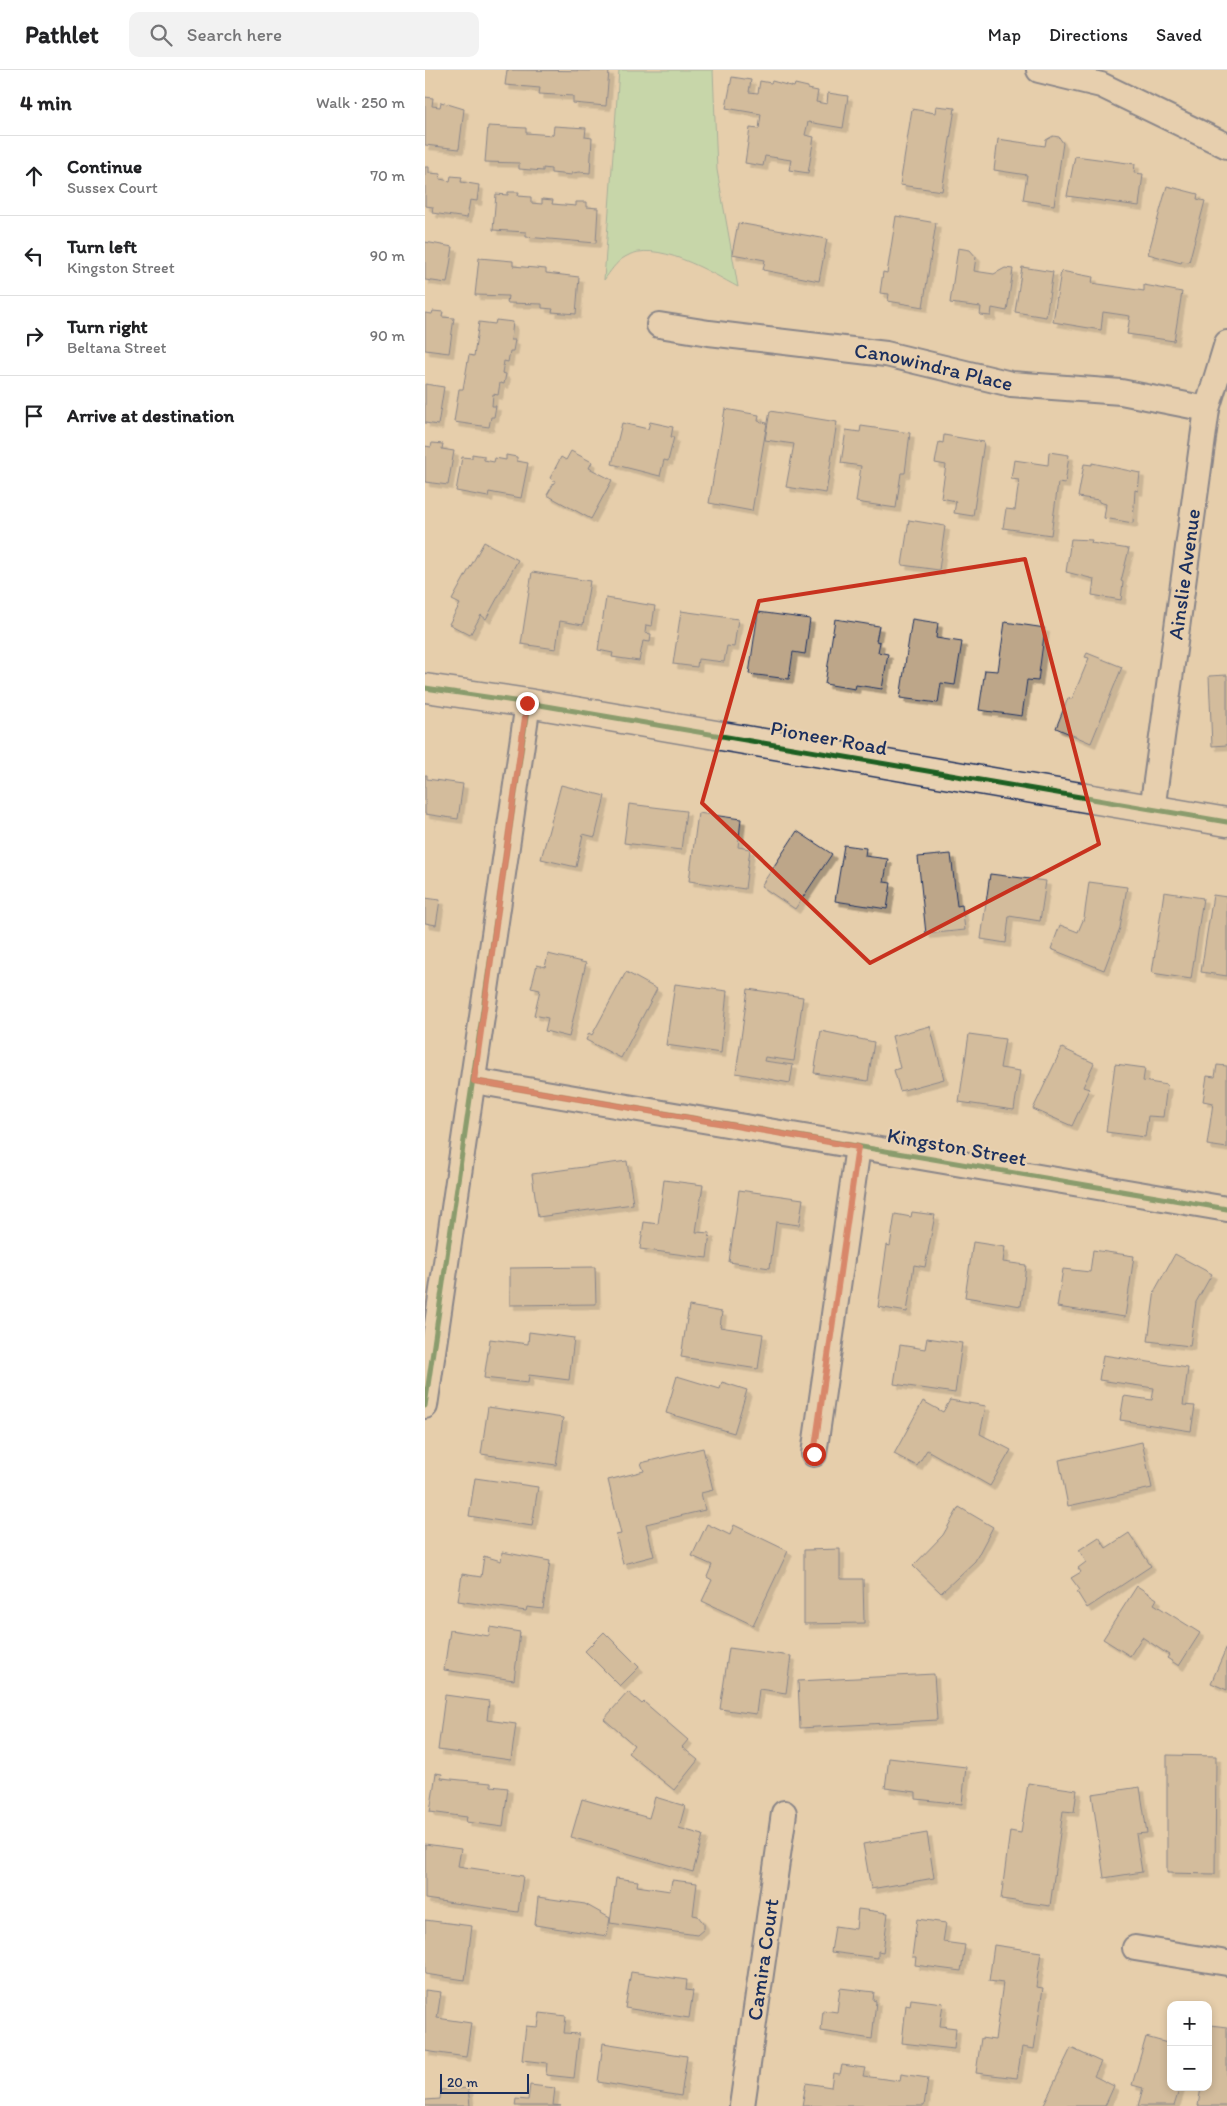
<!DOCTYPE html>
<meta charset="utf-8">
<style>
body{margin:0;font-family:Itim,sans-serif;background:#f2f2f2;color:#202124}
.controls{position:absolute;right:15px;bottom:15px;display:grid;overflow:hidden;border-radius:10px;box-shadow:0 2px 8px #0003}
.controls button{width:45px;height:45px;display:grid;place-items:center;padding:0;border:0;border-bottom:1px solid #e0e0e0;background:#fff;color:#202124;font:25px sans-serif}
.scale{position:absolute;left:15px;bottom:12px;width:89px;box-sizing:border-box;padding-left:5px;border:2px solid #1b2f5e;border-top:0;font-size:14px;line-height:18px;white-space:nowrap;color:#1b2f5e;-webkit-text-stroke:4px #e8d1b1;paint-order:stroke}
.stop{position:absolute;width:15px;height:15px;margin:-11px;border:4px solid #c8321e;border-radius:50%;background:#fff}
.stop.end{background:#c8321e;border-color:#fff;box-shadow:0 1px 5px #0008}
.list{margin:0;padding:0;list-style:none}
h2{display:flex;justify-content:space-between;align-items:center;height:65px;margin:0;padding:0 20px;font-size:21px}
h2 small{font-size:16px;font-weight:400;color:#757577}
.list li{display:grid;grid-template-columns:32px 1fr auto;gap:15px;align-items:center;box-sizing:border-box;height:80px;padding:0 20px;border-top:1px solid #e0e0e0}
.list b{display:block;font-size:19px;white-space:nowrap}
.list p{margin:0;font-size:16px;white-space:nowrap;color:#757577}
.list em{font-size:16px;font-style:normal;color:#757577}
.icon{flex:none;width:28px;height:28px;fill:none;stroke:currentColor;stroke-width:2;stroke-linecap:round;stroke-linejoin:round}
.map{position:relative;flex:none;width:802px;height:2036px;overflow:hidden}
header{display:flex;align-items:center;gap:30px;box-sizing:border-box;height:70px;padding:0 25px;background:#fff;border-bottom:1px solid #e0e0e0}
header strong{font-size:24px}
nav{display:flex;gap:28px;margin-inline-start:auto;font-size:18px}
.search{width:350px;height:45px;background:#f2f2f2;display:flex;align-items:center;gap:12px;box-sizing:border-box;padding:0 18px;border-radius:10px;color:#757577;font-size:19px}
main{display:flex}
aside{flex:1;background:#fff}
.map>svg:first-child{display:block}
</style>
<header>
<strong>Pathlet</strong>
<div class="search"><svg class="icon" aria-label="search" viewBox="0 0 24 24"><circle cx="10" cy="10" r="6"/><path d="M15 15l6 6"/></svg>Search here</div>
<nav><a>Map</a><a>Directions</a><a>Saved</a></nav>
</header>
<main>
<aside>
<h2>4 min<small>Walk · 250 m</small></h2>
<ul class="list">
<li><svg class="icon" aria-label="ahead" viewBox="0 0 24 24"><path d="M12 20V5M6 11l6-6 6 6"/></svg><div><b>Continue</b><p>Sussex Court</p></div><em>70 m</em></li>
<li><svg class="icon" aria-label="left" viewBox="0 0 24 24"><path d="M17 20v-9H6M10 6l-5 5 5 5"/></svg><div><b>Turn left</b><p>Kingston Street</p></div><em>90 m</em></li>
<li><svg class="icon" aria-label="right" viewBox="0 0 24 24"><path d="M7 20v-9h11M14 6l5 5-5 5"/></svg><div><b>Turn right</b><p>Beltana Street</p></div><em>90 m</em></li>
<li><svg class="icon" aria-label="arrive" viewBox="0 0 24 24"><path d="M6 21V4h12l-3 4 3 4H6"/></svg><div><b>Arrive at destination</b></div></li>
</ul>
</aside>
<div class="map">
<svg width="802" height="2036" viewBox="0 0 802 2036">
<defs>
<filter id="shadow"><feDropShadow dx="4.5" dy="4.5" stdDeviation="0" flood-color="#0004"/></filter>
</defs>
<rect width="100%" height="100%" fill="#e6ceab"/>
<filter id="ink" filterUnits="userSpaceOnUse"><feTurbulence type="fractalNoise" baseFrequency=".02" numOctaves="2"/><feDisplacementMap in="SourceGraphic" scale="10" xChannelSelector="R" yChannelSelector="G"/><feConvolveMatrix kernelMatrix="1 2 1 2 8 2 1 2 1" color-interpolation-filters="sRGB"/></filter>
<g filter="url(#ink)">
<path fill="#a3e0a7" stroke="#5f8882" d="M194,0H288L292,100L313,217C285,202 230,168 200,187C191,192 185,202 179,210Z"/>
<path fill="#bda689" stroke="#1b2f5e" filter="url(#shadow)" d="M82,0L184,1L181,36L148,33V26L114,24L115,18L80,15Z
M307,7L326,10L324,22L333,23L335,11L346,13L347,11L369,17L370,14L383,17V19L393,21L391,32L402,34L403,23L423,26L418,58L383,52L380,65L389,67L383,103L364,100L366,90L340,86L338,96L320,93L325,58L334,59L336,44L301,38Z
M0,27L8,28L7,36L15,37L16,32L39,39L34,79L0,75Z
M511,36L530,38L517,121L475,115L487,39L510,43Z
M63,56L101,58V63L128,65L129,56L161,58L160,67L167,68L165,103L155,102L147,103V105L126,103V99L118,98V101L94,99V93L60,92Z
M628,66L634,67L638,73L629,135L598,130L602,105L569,100L573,69L620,76L621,70Z
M650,86L710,94L709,103L718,104L714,136L642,126Z
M0,97H4V103L16,104L15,109L25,111L26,106L37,107L36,112L54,115L52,131L45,130L42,148L7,143L8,137L0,136Z
M742,116L773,124L772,129L780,131L764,192L757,191L756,193L723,184Z
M83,122H94L93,126L106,127V133L117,134V129L128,130L127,134L151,136V132H162V137L173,138L171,173L101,167V162L68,160L71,124L83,125Z
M471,146L511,153L498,237L463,231L464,224L455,223L458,202L462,203Z
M313,153L402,169L394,211L338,200L340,190L307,184Z
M0,172L28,177L22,213L0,210Z
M533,178L545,180L551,187L549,201L569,204L580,198L588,199L582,241L567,238L566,246L555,245L556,237L525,233Z
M54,188L88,191V196L121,199V203L154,207L151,244L127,242L128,239L117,238V234L82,233L83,226L50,225Z
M597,197L628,202L621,247L590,242Z
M636,201L668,207L667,213L719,221V215L757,222L749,271L702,264L705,246L678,242L676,260L628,252Z
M8,241L18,242L17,247L29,248L24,283L0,280V243L7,244Z
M71,250L88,252L86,270H90L88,281H85L83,292L79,291L77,303L81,304L79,314L75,313L73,325L68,324L67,336H71L69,347H66L64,357L29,352L34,319H38L44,285L49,286L54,252L70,254Z
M0,314L19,317L13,355L0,353Z
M300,339L334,345L333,351L342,353L327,441L284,433Z
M345,341L412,352L401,423L361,417L369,374L340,370Z
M225,352L248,357L246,367H249L243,391L239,390L235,406L187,394L197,353L223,359Z
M436,356L485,363L480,403H476L471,438L431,432L436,396L416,393L421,360L435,362Z
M519,365L559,372L548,446L529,443L531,431L516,428L521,395L510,393L514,372L518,373Z
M7,373L18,374L17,379L29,381L23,415L0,412V376L6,377Z
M146,381L167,392L164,398L187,410L166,449L122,425L130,411L125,408L136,387L141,390Z
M624,382L644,385L640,414L633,413L626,465L578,458L581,439L590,440L594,410L586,409L589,390L623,395Z
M47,384L59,386V390L69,392L70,388L81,390V385L92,387V391L103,393L96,428L64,422L63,427L31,421L37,387L47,388Z
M667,393L715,403L713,421L710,420L708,453L679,448L681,434L674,432V430L653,427L659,394L667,395Z
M484,450L520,456L514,500L477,495Z
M646,469L667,470L666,473L704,479L696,511L698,512L696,530L667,525L669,509L641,502Z
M59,472L93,490L61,549L56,545L45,565L24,554L35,534L27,530Z
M107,502L165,511L158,555L135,551L131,579L96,574Z
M181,528L230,536L227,556L221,555L220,563L226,564L225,572L218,571L214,591L187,587L188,583L173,580Z
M256,541L313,549L309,577L302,576L299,592L273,589L272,597L248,594Z
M333,542L385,549L380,584L368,582L364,609L324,604Z
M410,549L454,556L451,571L455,572L453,582L463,584L457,619L431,615L430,619L400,614Z
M487,549L513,553L511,568L537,572L530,615L516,613L513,633L475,628Z
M580,552L620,558L613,611L602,610L597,646L554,640L560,600L573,601Z
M662,583L697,597L666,673L631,658L643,628L647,629L664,588L660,587Z
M802,605V675L787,676L784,606Z
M0,705H2V709L38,714L33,749L0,744Z
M136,715L180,726L170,767L158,764L151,797L116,789Z
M204,734L261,741L256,780L199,773Z
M273,743L316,749L313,777L325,779L320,819L264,811Z
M372,761L407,784L370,839L336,816Z
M419,775L441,778L440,786L463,789L459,812L466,813L462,839L410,831Z
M526,784L532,836L537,835L540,860L501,864L493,787Z
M565,804L621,811L615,851L584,846L581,873L556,869Z
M664,812L702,817L695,858L679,900L626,879L635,855L653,862L659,848Z
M739,822L778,828L766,909L727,903Z
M788,825L802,827V906L776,902Z
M0,828L15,830L11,855L0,853Z
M123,884L161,893L144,967L120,961L123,948L109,945L115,920L106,918L112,895L120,897Z
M201,902L232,919L196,988L161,970L164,963L167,965Z
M250,914L302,921L296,983L241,975Z
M323,919L378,927L369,991L340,987L339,991L368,995L365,1013L311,1003Z
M505,956L519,1009L475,1021L469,1000L475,998L467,966Z
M396,961L449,972L443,1011L389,1003Z
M544,964L580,969L575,998L595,1001L589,1040L534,1032Z
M637,978L669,993L658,1017L664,1019L647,1056L608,1039Z
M690,994L720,998L718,1011L742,1015L738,1047L723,1046L720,1067L681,1062Z
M792,995L802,996V1078L782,1075L788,1033L778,1031L782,1006L790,1007Z
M202,1091L208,1134L113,1147L107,1104Z
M239,1110L278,1115L271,1162L285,1163L282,1188L215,1179L219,1152L233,1154Z
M314,1120L378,1129L374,1155L351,1152L345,1198L304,1192Z
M487,1142L510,1145L500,1197L489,1195L482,1242L453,1237L462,1175L465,1176L470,1144L486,1147Z
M548,1172L580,1177L578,1192L601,1195L596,1236L540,1227Z
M668,1180L709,1186L700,1247L632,1237L638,1199L665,1202Z
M750,1184L787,1204L771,1232L765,1276L723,1271L730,1220Z
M170,1197L171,1234L85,1235V1198Z
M264,1236L297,1242L295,1257L338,1264L333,1299L256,1287Z
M104,1262L149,1268L144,1310L104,1305L103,1313L59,1308L65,1269L103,1274Z
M502,1268L537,1273L530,1323L469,1314L475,1275L500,1279Z
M678,1285L763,1298L758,1335L770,1336L766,1361L695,1350L699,1326L727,1330L729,1318L674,1310Z
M252,1306L295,1319L297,1312L322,1320L309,1363L241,1343Z
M525,1330L561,1336L555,1364L586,1380L565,1416L502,1380L492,1396L469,1384L498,1331L518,1342Z
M63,1337L138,1348L131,1395L56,1384Z
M717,1372L727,1418L643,1436L634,1390Z
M278,1378L288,1420L276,1423L280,1440L221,1454L229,1486L198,1494L191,1465L196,1464L183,1410L219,1401L216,1393Z
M50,1408L113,1417L107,1456L44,1446Z
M534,1437L568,1457L550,1491L516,1523L488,1496L518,1465Z
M282,1454L305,1465L309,1455L363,1481L328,1555L277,1531L287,1510L282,1507L287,1495L267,1486Z
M704,1463L726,1496L662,1538L652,1522L655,1520L646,1508L656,1502L653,1498L661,1492L654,1480L674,1467L681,1478Z
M415,1479V1509H438L439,1553L379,1554V1480Z
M77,1482L125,1491L118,1539L102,1537L101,1541L33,1531L37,1504L56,1507L59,1486L76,1491Z
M712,1516L732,1529L729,1534L775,1563L754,1596L742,1588L744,1585L717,1567L705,1586L678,1569Z
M65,1557L95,1562L89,1610L19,1600L25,1560L64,1566Z
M179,1562L214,1597L195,1616L160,1581Z
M802,1576V1620L786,1613Z
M304,1578L366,1586L361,1623L334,1619L331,1644L295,1639Z
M509,1604L512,1650L375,1658L373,1611Z
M203,1622L217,1634L219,1632L263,1670L257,1677L273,1690L249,1720L203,1683L209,1675L179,1649Z
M20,1625L64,1631L62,1650L91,1654L86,1690L13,1680Z
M742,1685L791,1686L790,1804L742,1803Z
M464,1688L541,1697L537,1734L491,1729V1722L460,1718Z
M11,1703L17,1704L16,1708L66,1713V1716L83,1718L78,1757L41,1752L42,1747L5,1742Z
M603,1713L652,1720L649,1742L638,1741L625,1836L576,1829L585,1761L596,1763Z
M715,1717L722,1763L711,1764L717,1802L679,1808L667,1724Z
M230,1727L260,1736L254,1758L278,1765L268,1802L146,1767L157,1729L224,1748Z
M502,1763L509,1808L446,1819L438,1774Z
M0,1774L36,1779L33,1796L98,1806L93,1842L0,1829Z
M191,1808L213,1811L212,1816L245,1821L247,1810L272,1813L268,1845L273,1846L279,1854V1859L272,1865L185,1853Z
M113,1827L160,1834L185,1848L182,1866L110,1855Z
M433,1839L463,1843L458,1882L453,1881V1888L406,1882L410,1856L431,1859Z
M492,1849L521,1853L518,1872L540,1875L536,1901L490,1895L491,1887H487Z
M0,1850L47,1856L40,1910L0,1904Z
M569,1875L616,1882L611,1917L618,1918L609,1979L597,1977L592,2008L551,2003L556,1968L570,1970L578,1913L564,1911Z
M206,1902L262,1910L261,1920L268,1921L264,1948L200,1938Z
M415,1918L449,1922L448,1930L451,1931L447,1969L396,1961L398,1940L412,1942Z
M0,1920L16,1922L12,1948L46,1953L41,1987L0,1981Z
M486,1929L518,1933L515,1956L531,1958L529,1979L477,1973L481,1935L485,1936Z
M115,1943L141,1946L139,1963L154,1964L149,2008L121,2005L122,1993L97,1990L101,1956L113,1957Z
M785,1955L802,1957V2036H773L776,2017H783Z
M721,1967L746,1974V2017H755L749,2036H713L718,2018L707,2015Z
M178,1973L262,1986L256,2026L173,2012Z
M646,1978L676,1992L669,2006L689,2016L680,2036H618Z
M417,1995L440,1998L438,2006L475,2011L476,2004L503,2008L499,2036H377L381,2013L406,2017L408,2003L415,2004Z
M105,2015L130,2018L128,2035L136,2036H90L91,2029L103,2030Z
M43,2018L45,2036H0V2030L15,2029L16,2020Z"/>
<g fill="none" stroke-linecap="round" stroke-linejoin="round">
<defs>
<g id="street">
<path d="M614,0L676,15L802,76"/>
<path id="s1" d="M234,255L284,263L461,284L586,314L696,322L782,339"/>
<path id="s2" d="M727,740L782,339L802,273"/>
<path d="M49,1011L802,1139"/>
<path d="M0,1336L103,633"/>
<path d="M389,1384L433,1077"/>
<path d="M710,1878L802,1893"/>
<path id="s3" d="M317,2036L359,1743"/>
</g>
<path id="secondary" d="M0,618L103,633L802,752"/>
</defs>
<use href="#street" stroke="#1b2f5e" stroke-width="28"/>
<use href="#secondary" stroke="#1b2f5e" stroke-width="31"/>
<use href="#street" stroke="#e8d1b1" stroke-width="24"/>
<use href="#secondary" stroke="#e8d1b1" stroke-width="28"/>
<defs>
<path id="cycleway" d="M0,618L103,633L802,752
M49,1011L802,1139
M0,1336L103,633"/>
</defs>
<use href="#cycleway" stroke="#e8d1b1" stroke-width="8"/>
<use href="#cycleway" stroke="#1b5e20" stroke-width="5"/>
</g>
</g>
<g fill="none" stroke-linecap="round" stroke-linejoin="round" filter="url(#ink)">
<path stroke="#c8321e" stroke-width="6" d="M102,633L49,1011L433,1077L389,1384"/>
</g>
<path d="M0 0H802V2036H0ZM600,489L674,774L445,893L277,733L334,531Z" fill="#e6ceab" fill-opacity=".55" fill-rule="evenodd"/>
<path fill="none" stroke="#c8321e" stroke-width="4" stroke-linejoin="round" d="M600,489L674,774L445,893L277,733L334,531Z"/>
<g text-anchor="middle" stroke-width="4.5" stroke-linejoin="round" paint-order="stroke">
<g font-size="21" fill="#1b2f5e" stroke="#e8d1b1">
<text dy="7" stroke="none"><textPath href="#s1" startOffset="278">Canowindra Place</textPath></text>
<text dy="7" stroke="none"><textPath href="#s2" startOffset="238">Ainslie Avenue</textPath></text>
<text transform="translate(404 668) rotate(10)" y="7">Pioneer Road</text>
<text transform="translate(532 1077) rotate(10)" y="7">Kingston Street</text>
<text dy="7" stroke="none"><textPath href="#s3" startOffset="148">Camira Court</textPath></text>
</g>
</g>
</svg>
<div class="controls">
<button>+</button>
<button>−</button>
</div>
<div class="scale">20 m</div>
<div class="stop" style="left:389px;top:1384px"></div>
<div class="stop end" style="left:102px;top:633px"></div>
</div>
</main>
